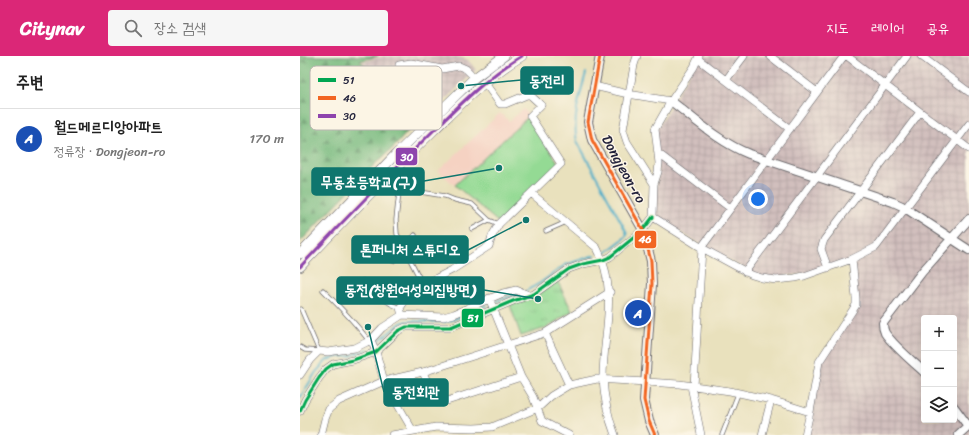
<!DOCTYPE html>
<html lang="ko">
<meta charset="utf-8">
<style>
body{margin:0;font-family:Sriracha,"Poor Story",sans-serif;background:#f6f6f6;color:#222}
.controls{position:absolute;right:12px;bottom:12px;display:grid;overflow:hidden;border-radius:4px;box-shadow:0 4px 16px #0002}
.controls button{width:36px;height:36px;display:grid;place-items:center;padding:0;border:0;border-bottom:1px solid #e0e0e0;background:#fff;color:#222;font:20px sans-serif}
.you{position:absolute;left:458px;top:143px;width:14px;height:14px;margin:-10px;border:3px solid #fff;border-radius:50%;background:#1a73e8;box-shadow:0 0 0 6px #1a73e833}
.badge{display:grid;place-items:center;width:26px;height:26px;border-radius:50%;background:#db2777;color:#fff;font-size:13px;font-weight:700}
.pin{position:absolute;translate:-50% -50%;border:2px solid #fff;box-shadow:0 1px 4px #0006}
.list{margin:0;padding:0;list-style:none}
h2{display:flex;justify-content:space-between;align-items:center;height:52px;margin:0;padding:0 16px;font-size:17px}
h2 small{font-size:13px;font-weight:400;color:#767676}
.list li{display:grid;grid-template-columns:26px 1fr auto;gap:12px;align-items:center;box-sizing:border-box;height:60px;padding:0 16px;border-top:1px solid #e0e0e0}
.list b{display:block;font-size:15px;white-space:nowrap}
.list p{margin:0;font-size:13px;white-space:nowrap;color:#767676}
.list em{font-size:13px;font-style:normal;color:#767676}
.icon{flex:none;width:22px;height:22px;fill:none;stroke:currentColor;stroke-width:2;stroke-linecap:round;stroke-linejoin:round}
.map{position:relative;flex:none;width:669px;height:379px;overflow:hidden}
header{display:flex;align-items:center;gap:24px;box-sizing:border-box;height:56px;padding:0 20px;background:#db2777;color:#fff}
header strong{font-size:19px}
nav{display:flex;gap:22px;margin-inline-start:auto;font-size:14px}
.search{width:280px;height:36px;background:#f6f6f6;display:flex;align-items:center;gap:10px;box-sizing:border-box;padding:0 14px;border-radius:4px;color:#767676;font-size:15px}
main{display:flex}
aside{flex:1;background:#fff}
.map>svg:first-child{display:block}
</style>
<header>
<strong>Citynav</strong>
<div class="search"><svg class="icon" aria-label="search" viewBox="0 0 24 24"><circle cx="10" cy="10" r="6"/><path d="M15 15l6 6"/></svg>장소 검색</div>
<nav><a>지도</a><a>레이어</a><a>공유</a></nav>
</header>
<main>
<aside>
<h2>주변<small></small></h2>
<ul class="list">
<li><span class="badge" style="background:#1a4fb4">A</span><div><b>월드메르디앙아파트</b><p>정류장 · Dongjeon-ro</p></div><em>170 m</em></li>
</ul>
</aside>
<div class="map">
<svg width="669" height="379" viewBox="0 0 669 379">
<defs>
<pattern id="industrial-grid" width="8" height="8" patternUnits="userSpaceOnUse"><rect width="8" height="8" fill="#d1bfbd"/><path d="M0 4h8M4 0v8" fill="none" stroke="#b3a4a3"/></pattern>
<pattern id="forest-firs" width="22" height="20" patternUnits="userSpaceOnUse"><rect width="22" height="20" fill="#77ba7e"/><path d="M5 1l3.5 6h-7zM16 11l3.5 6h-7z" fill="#619768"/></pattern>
<pattern id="park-tufts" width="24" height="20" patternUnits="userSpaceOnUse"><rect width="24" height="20" fill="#94da94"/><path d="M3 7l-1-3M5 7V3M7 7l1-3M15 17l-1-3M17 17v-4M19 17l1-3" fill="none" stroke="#7fbb80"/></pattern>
</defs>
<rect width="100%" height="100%" fill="#fcf5e5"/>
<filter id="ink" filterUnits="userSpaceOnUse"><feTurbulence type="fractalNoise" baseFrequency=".025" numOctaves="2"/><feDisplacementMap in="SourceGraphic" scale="8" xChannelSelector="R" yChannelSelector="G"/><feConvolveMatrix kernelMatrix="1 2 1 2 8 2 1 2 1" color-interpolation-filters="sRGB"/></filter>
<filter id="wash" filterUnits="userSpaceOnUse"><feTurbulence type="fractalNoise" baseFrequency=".012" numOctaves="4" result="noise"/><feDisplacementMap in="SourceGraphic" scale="16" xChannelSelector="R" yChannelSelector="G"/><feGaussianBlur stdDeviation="0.9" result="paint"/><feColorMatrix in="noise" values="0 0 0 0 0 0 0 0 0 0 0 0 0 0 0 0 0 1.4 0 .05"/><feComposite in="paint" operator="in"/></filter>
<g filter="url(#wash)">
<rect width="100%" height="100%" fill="#e9e1bd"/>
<path fill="#f5d2c2" d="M224,53L259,108L199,167L138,115L200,57L209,65Z"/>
<path fill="url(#industrial-grid)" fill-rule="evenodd" d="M83,0H157L168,4L176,14L127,61L62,6Z
M399,0H669V379H505L518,311L556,249L552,203L515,217L462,222L353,161L358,116L355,77ZM624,262H654V364H624Z"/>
<path fill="#94da94" stroke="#5b7e68" d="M228,61L259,108L199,167L155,129Z"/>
<path fill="url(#forest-firs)" stroke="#4c6e5c" d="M0,0H78L60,5L121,60L95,90L75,108L0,186Z"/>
<path fill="url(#park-tufts)" stroke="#5b7e68" d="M257,224L272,255L246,272L221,280L210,249L233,242Z"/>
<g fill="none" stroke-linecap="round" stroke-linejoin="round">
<path stroke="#4aaec9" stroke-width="2" d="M286,17C280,38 272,63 277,85L326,175L327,179L322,184L305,197
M226,235L240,227L265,209L295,199
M196,245L218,238
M76,287L101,267L108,265L143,266L152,264L187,249
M0,342L16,316L27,304L37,301L50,300L68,293"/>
</g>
</g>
<g filter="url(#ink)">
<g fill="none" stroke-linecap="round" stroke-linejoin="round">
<defs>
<path id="service" d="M102,109L96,164L97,178L123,229
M100,131L114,135L145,140L155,144L172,148L189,164L199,168
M172,173L189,164
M246,175L262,168L264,164
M104,192L115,179
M93,205L104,193
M63,225C75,236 85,247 100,252
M23,234C39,250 55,266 69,285
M1,253L19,295
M0,291L5,294L18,295
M422,379L438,338"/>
<path id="minor" d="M337,0L334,9L323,74L327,86L354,128
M470,0L517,36
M547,0L669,93
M621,0L669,36
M398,3L490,73
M99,9L111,7L142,13L159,10L166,13L170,17
M426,24L444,0
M294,30L328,38L371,45
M359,98L430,152
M231,137L297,192C319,235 303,277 303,322C304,342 308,361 315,379
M353,161L402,192L452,219L462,222L476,224L495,222L504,220L552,203L576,191L669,68
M353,161L354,128L358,116L359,107L355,73L371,45L394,11L399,0
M528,212L521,193L524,184L620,56
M445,216L607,0
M189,242L221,321L233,341L242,365L269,379
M102,259L100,252L109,239L123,229L152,214L189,190L192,180L199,168L261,108L230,60L241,49L229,38L205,48H200L187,30
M245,277L269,329
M71,284L76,296L84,325L113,375
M123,316C129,329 131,343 147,345L221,321
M0,319L10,304L19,295L28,296L55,292L71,284L82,272L102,259L143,261L154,258L203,237L216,234L229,239
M391,330L401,379
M394,330L402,192L404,188L544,0
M0,355L5,344L19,322L26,313L33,308L53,304L76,296L98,275L106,271H151L213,245L234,238L269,213L283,208L303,204L310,201L343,174L353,161
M21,379L25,363L29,353L39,345L84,325L123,316L245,277L310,236
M92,379L136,371L174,372L192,371L238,352L251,340L269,329L297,323L379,328L430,335L471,344L510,356
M462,379L471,344
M505,379L510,356L519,306L556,249V242L552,203"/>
<path id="tertiary" d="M300,0L288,66L292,84L343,174L351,205L352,228L344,344L349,365L355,379
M371,45C396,64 419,86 449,98L593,146L602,150L669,194
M624,316C613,306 592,288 585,277C583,273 583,271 583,267L622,216L669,163
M654,351L668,370
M658,379L669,369"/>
<path id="secondary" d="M0,198L96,98L173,23L204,0
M0,211C44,164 88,119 134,74C162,47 188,20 222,0"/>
</defs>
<use href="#service" stroke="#686568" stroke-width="5"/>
<use href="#minor" stroke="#686568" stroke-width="8"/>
<use href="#tertiary" stroke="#686568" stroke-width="10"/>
<use href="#secondary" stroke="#686568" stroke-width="10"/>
<use href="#service" stroke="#fff" stroke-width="3.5"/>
<use href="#minor" stroke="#fff" stroke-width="7"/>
<use href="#tertiary" stroke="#fff" stroke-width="8"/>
<use href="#secondary" stroke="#fff" stroke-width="9"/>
<defs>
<path id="bus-1" d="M0,355L5,344L19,322L26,313L33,308L53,304L76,296L98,275L106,271H151L213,245L234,238L269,213L283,208L303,204L310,201L343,174L353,161"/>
<path id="bus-2" d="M300,0L288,66L292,84L343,174L351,205L352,228L344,344L349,365L355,379"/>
<path id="bus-3" d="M0,211C44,164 88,119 134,74C162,47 188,20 222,0"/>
</defs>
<use href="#bus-1" stroke="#fcf5e5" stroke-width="6"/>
<use href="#bus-2" stroke="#fcf5e5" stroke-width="6"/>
<use href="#bus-3" stroke="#fcf5e5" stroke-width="6"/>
<use href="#bus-1" stroke="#00a651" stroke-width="3"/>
<use href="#bus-2" stroke="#f26522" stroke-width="3"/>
<use href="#bus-3" stroke="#8e44ad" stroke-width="3"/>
</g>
</g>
<g text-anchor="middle" stroke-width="3" stroke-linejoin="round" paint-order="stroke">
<g font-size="14" fill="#22223b" stroke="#fcf5e5">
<text transform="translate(324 113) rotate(61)" y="5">Dongjeon-ro</text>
</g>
</g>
<rect x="10" y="10" width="132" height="64" rx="6" fill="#fcf5e5" stroke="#bbb6b2" stroke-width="1"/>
<rect x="18" y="22" width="18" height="4" fill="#00a651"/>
<rect x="18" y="40" width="18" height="4" fill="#f26522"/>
<rect x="18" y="58" width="18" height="4" fill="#8e44ad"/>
<g font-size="11" fill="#22223b">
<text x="43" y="28">51</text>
<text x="43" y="46">46</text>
<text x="43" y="64">30</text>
</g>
<path fill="none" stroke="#0f766e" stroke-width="1.5" d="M161 30L221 24M199 112L124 125M226 164L168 194M238 243L184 234M68 271L84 336"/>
<g fill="#0f766e" stroke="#fcf5e5" stroke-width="1.5">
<circle cx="161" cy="30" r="4"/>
<circle cx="199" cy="112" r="4"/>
<circle cx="226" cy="164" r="4"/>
<circle cx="238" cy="243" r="4"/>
<circle cx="68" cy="271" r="4"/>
</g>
<g fill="#0f766e" stroke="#0f766e" stroke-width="1.5">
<rect x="221" y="11" width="52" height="27" rx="4"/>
<rect x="12" y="112" width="112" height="27" rx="4"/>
<rect x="52" y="180" width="116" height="27" rx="4"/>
<rect x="37" y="221" width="147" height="27" rx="4"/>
<rect x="84" y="323" width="64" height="27" rx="4"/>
</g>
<g font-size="15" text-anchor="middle" font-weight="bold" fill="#fff">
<text x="247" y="30">동전리</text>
<text x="68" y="131">무동초등학교(구)</text>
<text x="110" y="199">톤퍼니처 스튜디오</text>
<text x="110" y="239">동전(창원여성의집방면)</text>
<text x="116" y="341">동전회관</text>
</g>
<g stroke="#fcf5e5" stroke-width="1.5">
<rect x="95" y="91" width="23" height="19" rx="4" fill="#8e44ad"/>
<rect x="334" y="174" width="23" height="19" rx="4" fill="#f26522"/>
<rect x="161" y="252" width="23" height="20" rx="4" fill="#00a651"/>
</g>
<g font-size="11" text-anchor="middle" font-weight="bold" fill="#fff">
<text x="107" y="105">30</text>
<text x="345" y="187">46</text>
<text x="173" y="266">51</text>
</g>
</svg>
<div class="controls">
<button>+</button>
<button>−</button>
<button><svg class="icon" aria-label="layers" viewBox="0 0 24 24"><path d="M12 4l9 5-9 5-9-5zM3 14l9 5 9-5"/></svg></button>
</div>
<div class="you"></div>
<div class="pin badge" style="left:338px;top:257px;background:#1a4fb4">A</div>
</div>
</main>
